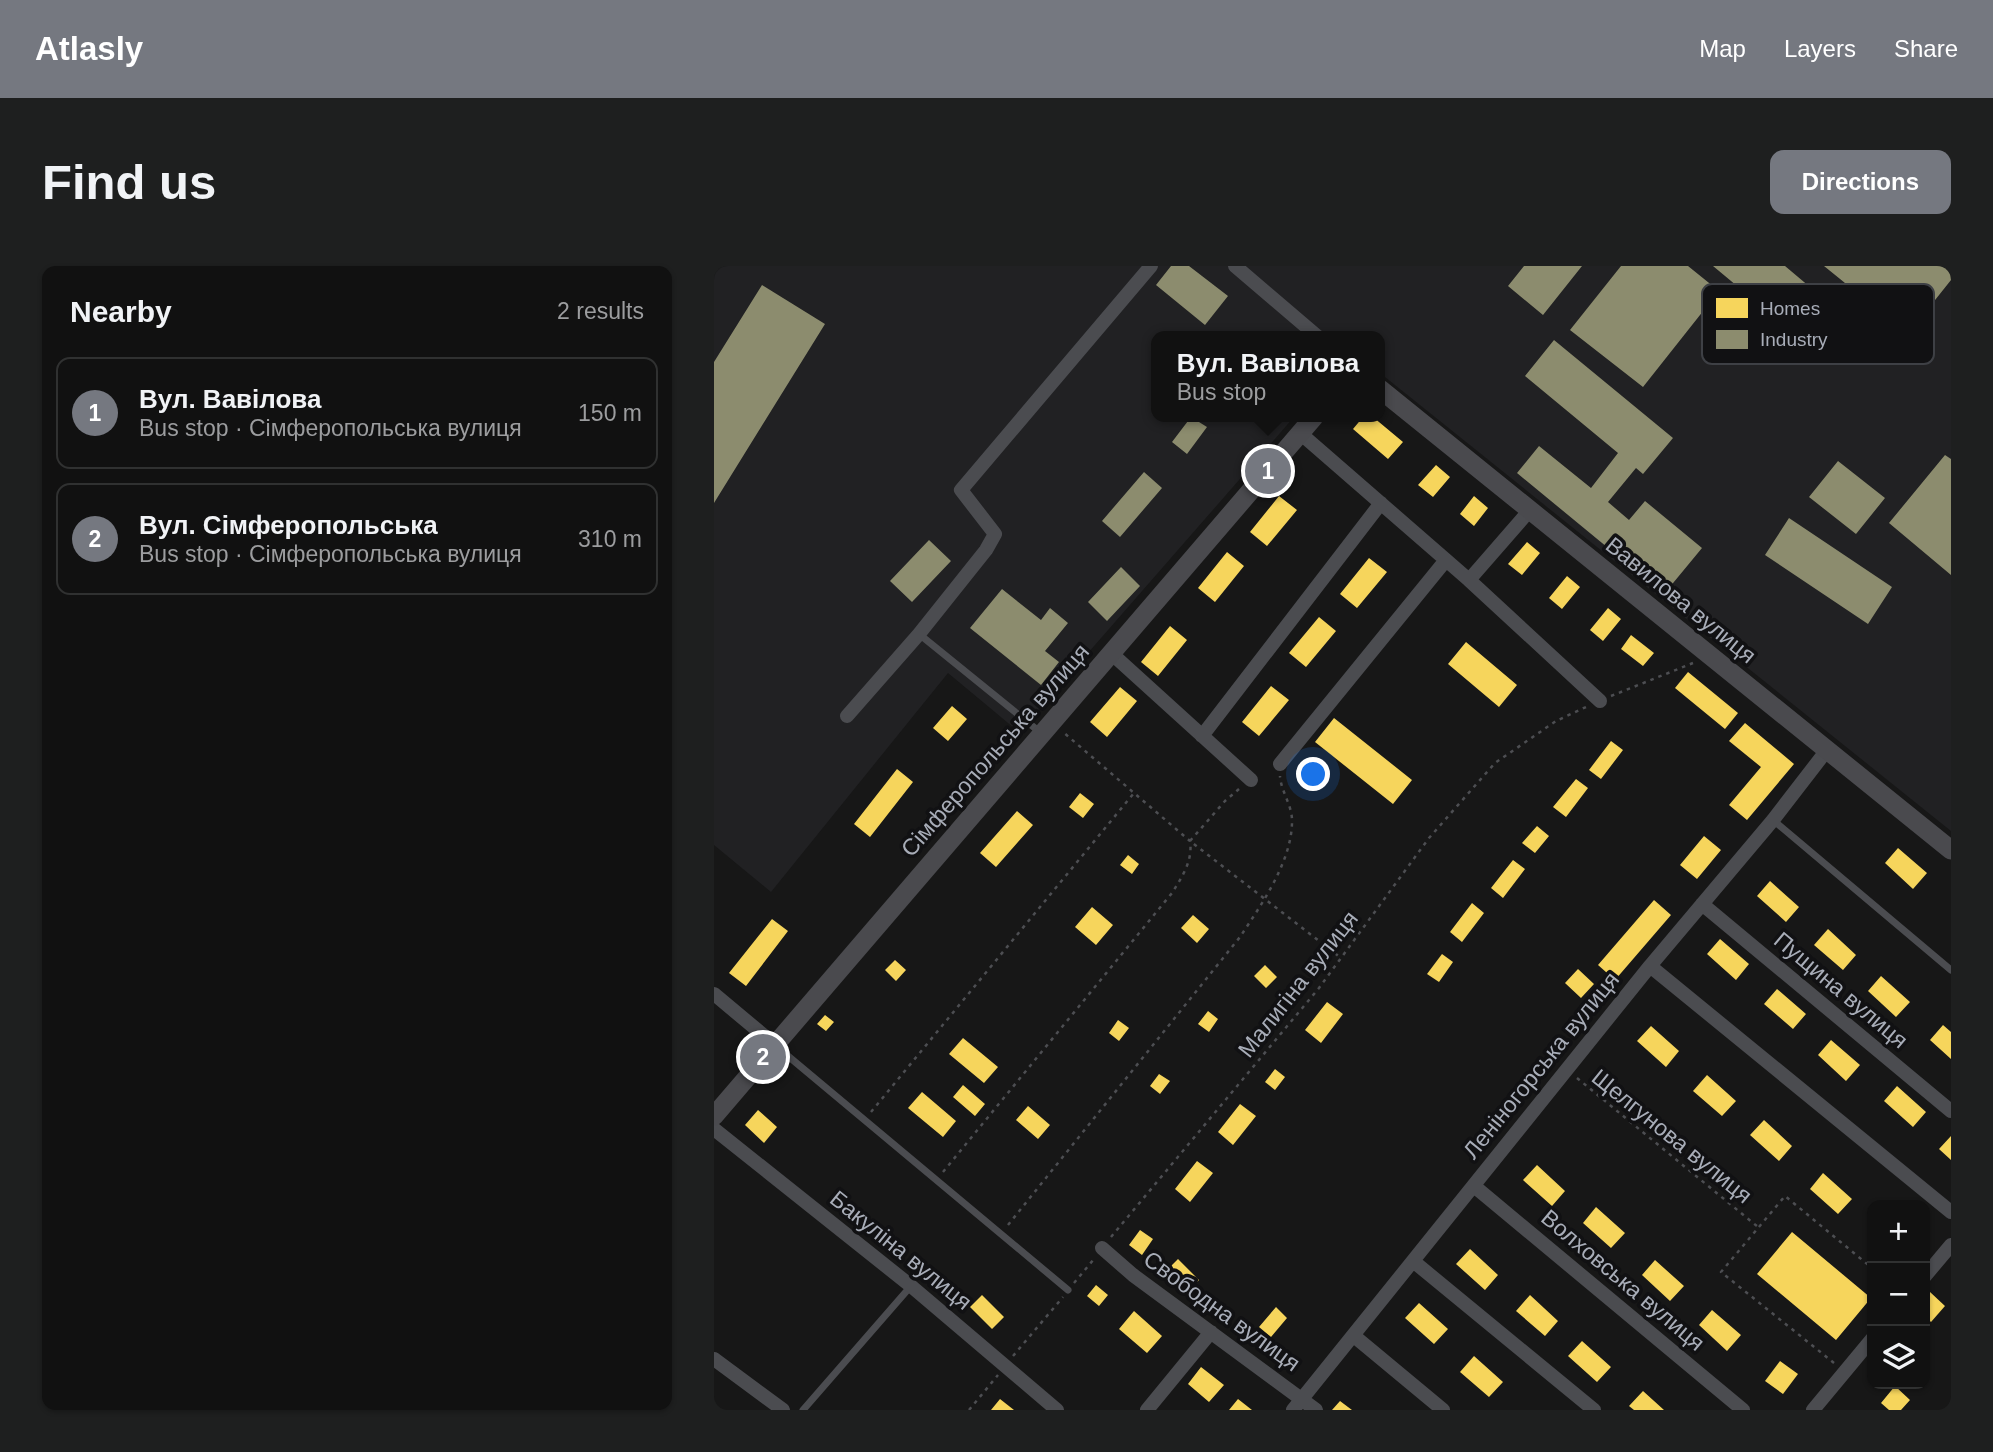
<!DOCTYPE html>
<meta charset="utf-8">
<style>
body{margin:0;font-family:Arial,sans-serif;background:#1e1f1f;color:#f1f3f6}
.controls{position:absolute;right:21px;bottom:21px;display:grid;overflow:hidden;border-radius:14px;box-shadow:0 2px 5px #0004}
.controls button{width:63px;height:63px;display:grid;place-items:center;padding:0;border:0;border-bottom:2px solid #303131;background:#111;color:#f1f3f6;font:35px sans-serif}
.you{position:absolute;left:600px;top:509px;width:24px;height:24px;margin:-18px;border:5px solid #fff;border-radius:50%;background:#1a73e8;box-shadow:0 0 0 10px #1a73e833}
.badge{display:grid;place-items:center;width:46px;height:46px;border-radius:50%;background:#757880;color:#fff;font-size:23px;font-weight:700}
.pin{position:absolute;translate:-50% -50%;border:4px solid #fff;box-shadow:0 2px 7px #0006}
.popup{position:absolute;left:437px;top:65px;width:234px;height:91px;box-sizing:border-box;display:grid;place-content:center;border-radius:14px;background:#111;filter:drop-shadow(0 2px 5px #0005);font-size:23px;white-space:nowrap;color:#9c9d9f}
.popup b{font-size:26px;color:#f1f3f6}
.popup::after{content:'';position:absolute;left:50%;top:100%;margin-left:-14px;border:14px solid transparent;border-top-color:#111}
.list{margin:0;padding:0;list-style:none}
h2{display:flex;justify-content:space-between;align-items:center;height:91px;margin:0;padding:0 28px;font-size:30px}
h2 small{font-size:23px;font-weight:400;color:#9c9d9f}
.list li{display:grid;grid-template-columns:46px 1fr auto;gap:21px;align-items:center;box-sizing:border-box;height:112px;margin:0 14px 14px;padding:0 14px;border:2px solid #303131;border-radius:14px}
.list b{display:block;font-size:26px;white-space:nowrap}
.list p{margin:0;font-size:23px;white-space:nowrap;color:#9c9d9f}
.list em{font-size:23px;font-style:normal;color:#9c9d9f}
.icon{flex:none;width:38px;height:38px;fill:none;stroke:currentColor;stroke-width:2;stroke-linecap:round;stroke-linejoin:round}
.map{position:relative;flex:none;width:1237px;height:1144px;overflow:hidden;border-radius:14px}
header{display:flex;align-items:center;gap:42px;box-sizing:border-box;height:98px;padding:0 35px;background:#757880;color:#fff}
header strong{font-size:33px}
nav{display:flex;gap:38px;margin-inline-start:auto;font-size:24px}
.intro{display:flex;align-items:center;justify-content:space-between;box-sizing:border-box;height:168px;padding:0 42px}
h1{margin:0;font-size:49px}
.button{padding:18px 32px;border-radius:14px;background:#757880;color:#fff;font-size:24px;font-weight:700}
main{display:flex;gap:42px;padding:0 42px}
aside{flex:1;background:#111;border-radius:14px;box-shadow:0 2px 5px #0004}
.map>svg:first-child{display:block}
</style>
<header>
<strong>Atlasly</strong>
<nav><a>Map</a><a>Layers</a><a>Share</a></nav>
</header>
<div class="intro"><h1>Find us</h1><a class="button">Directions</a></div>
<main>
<aside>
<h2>Nearby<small>2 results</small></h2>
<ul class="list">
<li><span class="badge">1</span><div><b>Вул. Вавілова</b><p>Bus stop · Сімферопольська вулиця</p></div><em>150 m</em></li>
<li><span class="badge">2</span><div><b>Вул. Сімферопольська</b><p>Bus stop · Сімферопольська вулиця</p></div><em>310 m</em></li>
</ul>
</aside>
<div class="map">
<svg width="1237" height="1144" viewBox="0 0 1237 1144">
<rect width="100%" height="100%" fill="#171717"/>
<path fill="#212123" d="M0,0H1237V565L666,107V70H442V151H580L305,466L234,407L57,626L0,579Z"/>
<path fill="#f6d55c" d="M649,151H659L689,176L674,193L639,163Z
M722,199L736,211L719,231L704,219Z
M565,230L583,244L553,280L536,266Z
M760,230L774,242L760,260L746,248Z
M813,276L826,287L808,309L794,298Z
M513,286L530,300L501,336L484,322Z
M655,292L673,306L643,342L626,328Z
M853,310L866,321L848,343L835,332Z
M894,342L907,353L889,375L876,364Z
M605,351L622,365L592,401L575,387Z
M456,360L473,374L444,410L427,396Z
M917,369L940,387L929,400L907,383Z
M752,376L803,419L785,441L734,398Z
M974,406L1024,447L1011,463L961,422Z
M557,420L575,434L545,470L528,456Z
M406,421L423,435L393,471L376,456Z
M238,440L253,453L234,475L219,462Z
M620,452L698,514L679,538L601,476Z
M1031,457L1080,498L1033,554L1015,539L1047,501L1015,475Z
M897,475L909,484L887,513L875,504Z
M183,503L199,516L156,571L140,558Z
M862,513L874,522L852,551L839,541Z
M366,527L380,538L369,552L355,541Z
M303,545L319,559L282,601L266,587Z
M823,560L835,570L821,587L808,577Z
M990,570L1007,584L983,613L966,599Z
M1184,582L1213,607L1199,623L1171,597Z
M414,589L425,598L418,608L406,599Z
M799,594L811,603L789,632L777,622Z
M1056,615L1085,641L1072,656L1043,630Z
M940,634L957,649L901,714L884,699Z
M758,637L770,647L748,676L736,666Z
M378,641L399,659L382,679L361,661Z
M479,649L495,663L483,677L467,662Z
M58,653L74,665L32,720L15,707Z
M1114,663L1142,689L1129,704L1100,679Z
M1006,673L1035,698L1022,714L993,688Z
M728,688L739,696L725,716L713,708Z
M181,694L192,704L182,715L171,704Z
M551,699L563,711L552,722L540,710Z
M864,703L880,718L867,732L851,717Z
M1167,710L1196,736L1182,751L1154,725Z
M1063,723L1092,748L1079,763L1050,738Z
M613,736L629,748L607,777L591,764Z
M494,745L504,753L495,766L484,758Z
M111,749L120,756L112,765L103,758Z
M404,754L415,762L405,775L395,767Z
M1229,759L1237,766V793L1216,774Z
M937,760L965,785L952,801L923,775Z
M249,772L284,801L270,817L235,788Z
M1117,774L1146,799L1132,815L1104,789Z
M561,803L571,811L561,824L551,816Z
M445,808L456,815L446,828L436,820Z
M993,809L1022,835L1008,850L979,825Z
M249,819L271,838L261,850L239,831Z
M1183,820L1212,846L1199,861L1170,835Z
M208,826L242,855L229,871L194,842Z
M526,838L542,850L519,879L504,866Z
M314,840L336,859L324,873L302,854Z
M44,844L63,861L50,877L31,859Z
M1050,854L1078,880L1065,895L1036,869Z
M1237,870V894L1225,883Z
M483,895L499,907L476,936L461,923Z
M823,899L851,925L838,940L809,914Z
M1109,907L1138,933L1124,948L1096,923Z
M882,941L911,967L897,982L869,957Z
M426,964L439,973L428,989L415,979Z
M1078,966L1157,1032L1122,1074L1043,1008Z
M756,983L784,1009L771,1024L742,998Z
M464,993L485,1014L473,1026L452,1005Z
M941,994L970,1020L956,1035L928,1009Z
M382,1019L394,1029L385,1040L373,1030Z
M1216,1026L1231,1040L1217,1056L1211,1050V1032Z
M268,1029L290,1051L278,1063L256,1041Z
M816,1029L844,1055L831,1070L802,1045Z
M705,1037L734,1063L720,1078L691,1052Z
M562,1041L573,1052L557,1071L545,1061Z
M998,1044L1027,1069L1013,1085L985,1059Z
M420,1045L448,1070L433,1087L405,1063Z
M868,1075L897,1101L883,1116L854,1090Z
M760,1090L789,1116L775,1131L746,1106Z
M1066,1095L1084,1108L1069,1128L1051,1115Z
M487,1101L510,1119L495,1136L474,1118Z
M1181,1120L1196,1134L1187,1144H1175L1167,1137Z
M929,1125L950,1144H920L915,1140Z
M286,1133L300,1144H277Z
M524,1133L538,1144H515Z
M626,1135L638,1144H618Z"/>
<path fill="#8c8c6e" d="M457,0H475L514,30L491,59L442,19Z
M810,0H868L829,49L794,20Z
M907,0H974L1005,25L929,121L856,64Z
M999,0H1071L1147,64L1118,99Z
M1110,0H1236L1237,14L1194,68Z
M48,19L111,58L0,237V96Z
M840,74L959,172L929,208L922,202L894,236L915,254L931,235L988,282L950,328L803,207L825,180L877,222L904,187L811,110Z
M477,151L493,161L473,188L458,176Z
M1231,189L1237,193V309L1175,257Z
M1124,195L1171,232L1142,268L1095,231Z
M430,206L448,222L406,271L388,255Z
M1075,252L1178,321L1154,358L1051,289Z
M215,274L237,295L198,336L176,315Z
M407,301L426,320L393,355L374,336Z
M288,323L327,354L336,342L354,357L331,385L345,396L327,419L256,362Z"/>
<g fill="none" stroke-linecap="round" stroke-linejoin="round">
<path stroke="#4d4e52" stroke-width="2.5" stroke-dasharray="3.5 5" stroke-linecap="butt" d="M897,430L979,397
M525,523L511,535L476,575L627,692
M863,812L1044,961
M157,846L420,527
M229,906L458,627C468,611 479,595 476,575L349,466
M294,959L526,671C547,639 577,597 578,557C579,540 567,526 566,510
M397,971L605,722L715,572L781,497L842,455L872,441
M360,1017L380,993
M299,1090L349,1031
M1120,1097L1007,1006L1071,930L1158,1002
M255,1144L284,1109"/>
<path stroke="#4b4c50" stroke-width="7" d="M205,368L327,467
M1059,554L1237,704
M62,780L354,1024
M89,1144L197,1020"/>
<path stroke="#4b4c50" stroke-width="14" d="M521,0L603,70
M586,167L755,314L816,244
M755,314L886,435
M397,387L537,514
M133,450L205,368L272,284L281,268L247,224L437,0
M488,470L667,237
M566,498L732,294
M988,638L1237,845
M936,700L1237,946
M0,728L60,778
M0,863L197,1020L343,1144
M760,920L1029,1144
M388,982L419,1009L602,1144
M699,995L880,1144
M1211,1010L1237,979
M640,1070L729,1144
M0,1093L69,1144
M433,1144L497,1066
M579,1144L936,700L1059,554L1113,484
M1099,1144L1158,1073"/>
<path stroke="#4a4a4e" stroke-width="19" d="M666,123L1237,584
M0,850L600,151"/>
</g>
<g text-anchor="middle" stroke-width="7" stroke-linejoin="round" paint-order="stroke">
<g font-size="23" fill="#a8adb8" stroke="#111113">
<text transform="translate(967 334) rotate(39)" y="8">Вавилова вулиця</text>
<text transform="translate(281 484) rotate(-49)" y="8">Сімферопольська вулиця</text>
<text transform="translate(584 718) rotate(-52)" y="8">Малигіна вулиця</text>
<text transform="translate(1127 724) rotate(40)" y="8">Пущина вулиця</text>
<text transform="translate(827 799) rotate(-51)" y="8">Леніногорська вулиця</text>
<text transform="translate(958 870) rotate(39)" y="8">Щелгунова вулиця</text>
<text transform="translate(187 984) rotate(39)" y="8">Бакуліна вулиця</text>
<text transform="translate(909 1014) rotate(40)" y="8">Волховська вулиця</text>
<text transform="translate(508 1045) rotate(36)" y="8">Свободна вулиця</text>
</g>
</g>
<rect x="988" y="18" width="232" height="80" rx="10" fill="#111113" stroke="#3e4045" stroke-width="2"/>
<rect x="1002" y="32" width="32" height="20" fill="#f6d55c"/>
<rect x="1002" y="64" width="32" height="19" fill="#8c8c6e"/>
<g font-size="19" fill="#a8adb8">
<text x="1046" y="49">Homes</text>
<text x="1046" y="80">Industry</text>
</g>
</svg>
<div class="controls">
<button>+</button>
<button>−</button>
<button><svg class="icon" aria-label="layers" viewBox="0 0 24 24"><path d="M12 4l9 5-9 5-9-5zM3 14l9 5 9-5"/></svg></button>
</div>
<div class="you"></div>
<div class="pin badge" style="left:554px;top:205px">1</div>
<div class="popup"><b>Вул. Вавілова</b>Bus stop</div>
<div class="pin badge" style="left:49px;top:791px">2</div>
</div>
</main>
